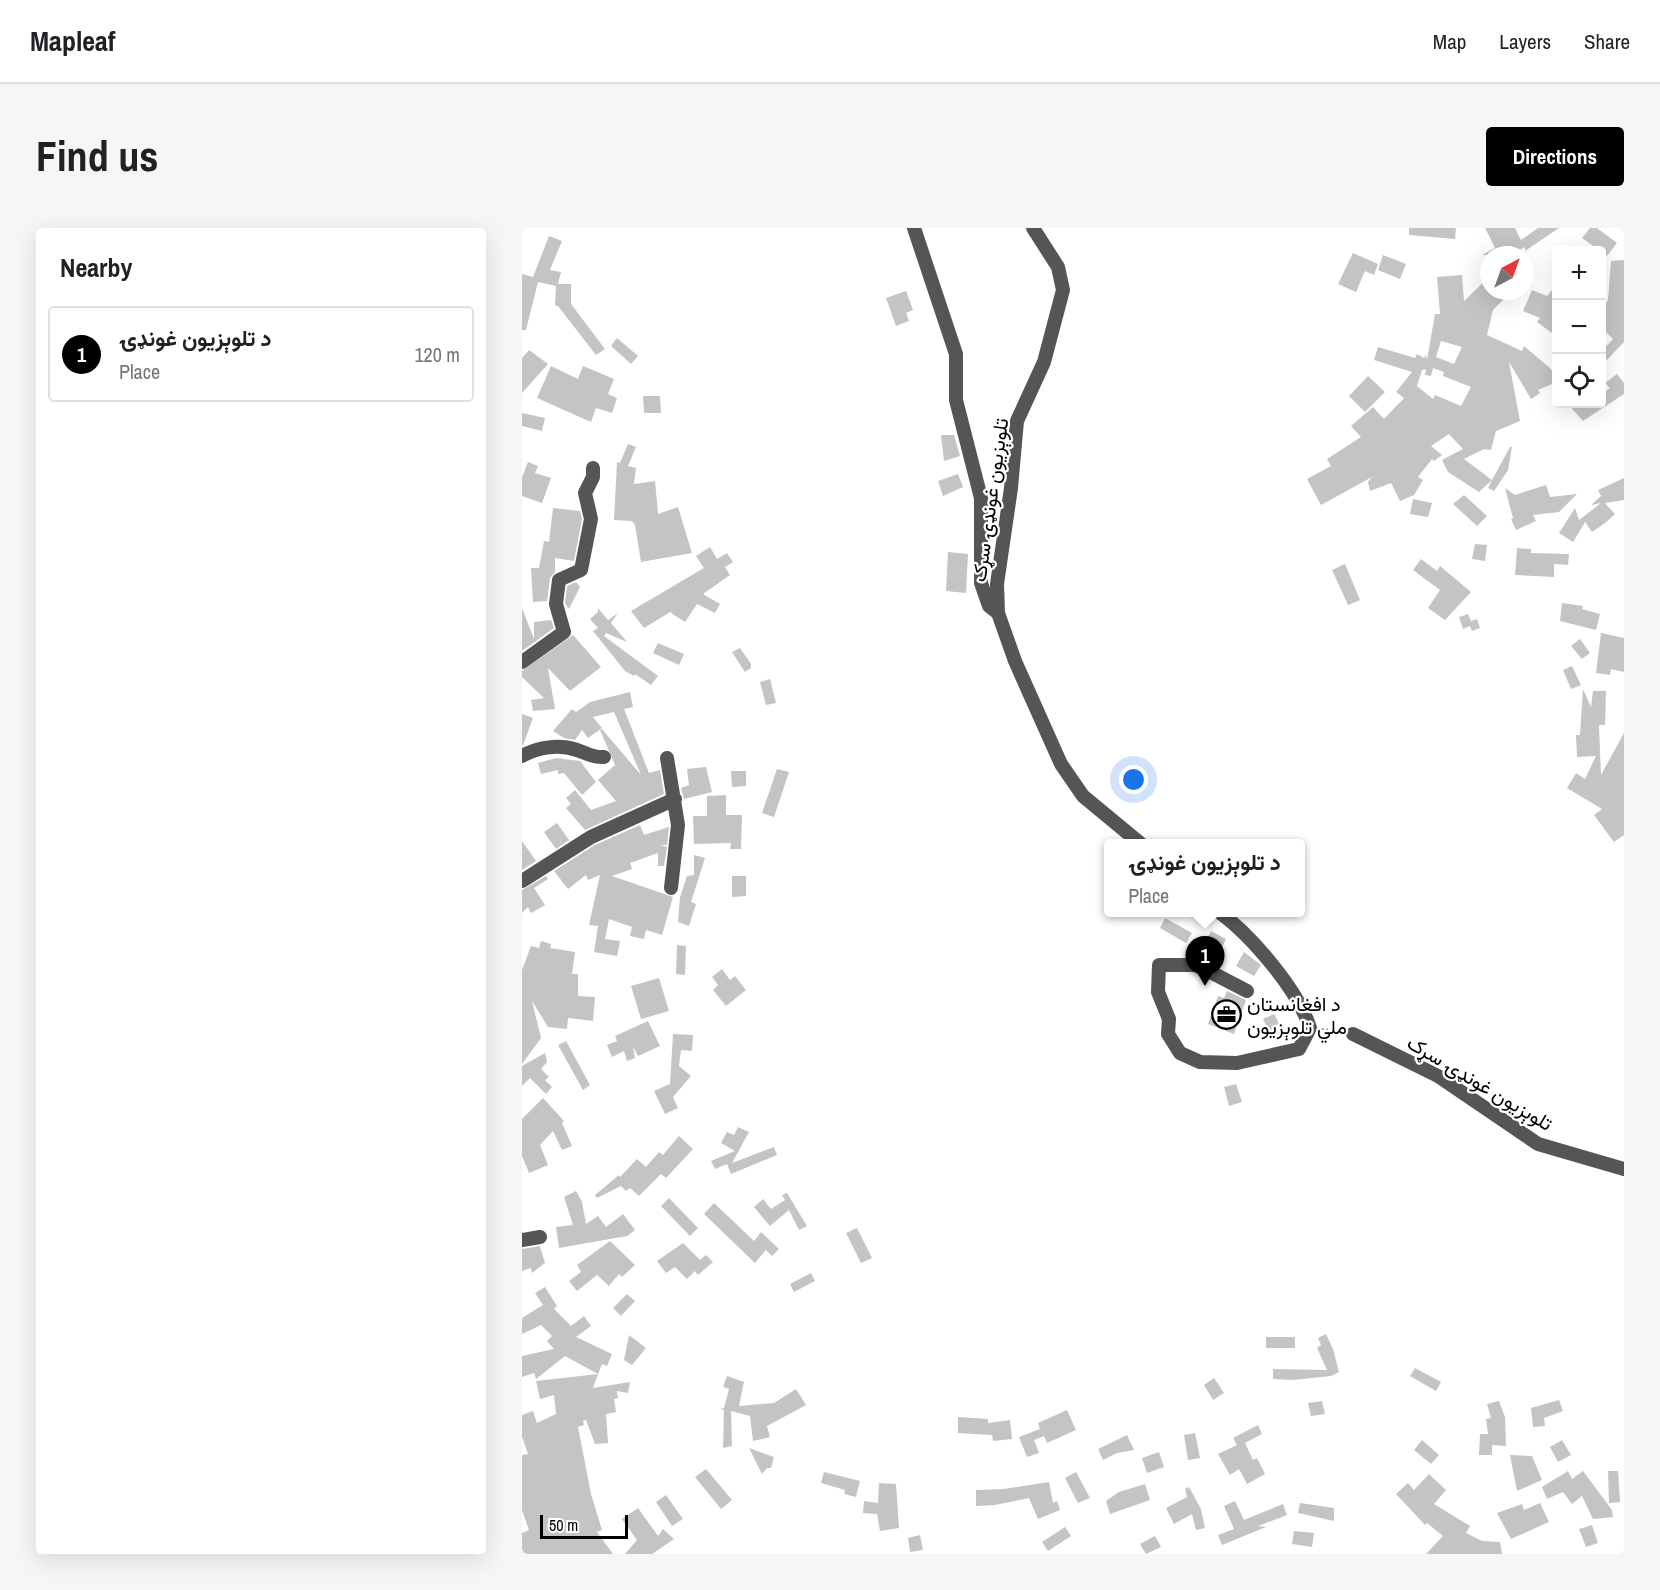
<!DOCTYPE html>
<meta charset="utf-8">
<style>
body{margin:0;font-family:"Archivo Narrow",Vazirmatn,sans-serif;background:#f6f6f6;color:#202124}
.controls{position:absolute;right:18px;top:18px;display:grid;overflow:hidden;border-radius:6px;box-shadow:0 6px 24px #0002}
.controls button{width:54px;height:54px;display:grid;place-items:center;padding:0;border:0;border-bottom:2px solid #e0e0e0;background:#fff;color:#202124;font:30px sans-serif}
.compass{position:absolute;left:958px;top:18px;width:54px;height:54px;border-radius:50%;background:#fff;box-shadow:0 6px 24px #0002;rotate:41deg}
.scale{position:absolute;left:18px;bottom:15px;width:88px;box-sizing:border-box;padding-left:6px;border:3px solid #000;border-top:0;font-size:16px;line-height:21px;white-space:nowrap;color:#000;-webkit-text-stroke:4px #fff;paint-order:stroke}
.you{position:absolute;left:612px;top:552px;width:21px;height:21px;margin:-15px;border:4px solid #fff;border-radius:50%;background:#1a73e8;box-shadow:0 0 0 9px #1a73e833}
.badge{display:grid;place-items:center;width:39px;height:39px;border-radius:50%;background:#000;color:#fff;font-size:20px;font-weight:700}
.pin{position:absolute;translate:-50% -50px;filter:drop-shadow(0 2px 3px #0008)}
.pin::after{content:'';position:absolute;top:32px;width:21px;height:18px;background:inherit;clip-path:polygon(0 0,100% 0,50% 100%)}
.popup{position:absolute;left:582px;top:611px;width:201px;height:78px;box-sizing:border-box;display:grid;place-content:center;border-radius:6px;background:#fff;filter:drop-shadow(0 2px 4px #0005);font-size:20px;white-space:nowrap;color:#757577}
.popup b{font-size:22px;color:#202124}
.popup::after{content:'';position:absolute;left:50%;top:100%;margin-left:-12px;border:12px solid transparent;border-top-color:#fff}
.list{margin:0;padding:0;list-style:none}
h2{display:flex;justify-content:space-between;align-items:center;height:78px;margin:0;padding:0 24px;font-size:26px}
h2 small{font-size:20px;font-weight:400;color:#757577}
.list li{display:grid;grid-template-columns:39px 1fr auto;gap:18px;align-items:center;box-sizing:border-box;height:96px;margin:0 12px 12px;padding:0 12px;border:2px solid #e0e0e0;border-radius:6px}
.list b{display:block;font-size:22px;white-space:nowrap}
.list p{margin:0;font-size:20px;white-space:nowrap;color:#757577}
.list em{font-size:20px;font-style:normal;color:#757577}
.icon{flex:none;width:33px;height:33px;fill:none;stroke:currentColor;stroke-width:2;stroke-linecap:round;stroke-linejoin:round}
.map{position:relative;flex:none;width:1102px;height:1326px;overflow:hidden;border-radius:6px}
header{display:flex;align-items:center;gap:36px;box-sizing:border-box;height:84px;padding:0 30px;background:#fff;border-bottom:2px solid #e0e0e0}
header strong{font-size:28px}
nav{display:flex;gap:33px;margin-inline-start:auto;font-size:21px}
.intro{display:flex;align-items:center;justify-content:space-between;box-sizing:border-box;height:144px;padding:0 36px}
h1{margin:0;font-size:42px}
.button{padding:15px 27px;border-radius:6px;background:#000;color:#fff;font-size:21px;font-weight:700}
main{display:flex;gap:36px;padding:0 36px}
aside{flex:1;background:#fff;border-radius:6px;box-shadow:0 6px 24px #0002}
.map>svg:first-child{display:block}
</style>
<header>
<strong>Mapleaf</strong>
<nav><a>Map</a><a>Layers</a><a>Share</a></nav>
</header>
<div class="intro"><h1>Find us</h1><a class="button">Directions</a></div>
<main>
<aside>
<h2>Nearby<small></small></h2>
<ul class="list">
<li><span class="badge">1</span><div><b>د تلوېزیون غونډۍ</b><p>Place</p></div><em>120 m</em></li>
</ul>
</aside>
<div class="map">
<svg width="1102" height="1326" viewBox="0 0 1102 1326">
<rect width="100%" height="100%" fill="#fff"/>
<path fill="#c4c4c4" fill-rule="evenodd" d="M887,0H934L933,11L887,7Z
M963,0H993L999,12L1016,0H1037L1003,23V19L988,27H960L973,20Z
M1068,0H1075L1095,15L1085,28L1060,10Z
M27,8L40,13L28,42L39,44L36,56H49V76L83,121L74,127L36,78L33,77L34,58L16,54L4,102H0V46L11,49Z
M831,25L856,36L852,47L843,43L834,64L816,56Z
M861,27L884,36L878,51L856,42Z
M1102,32V114L1080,137V123L1091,111L1080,100V80L1086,72L1089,33Z
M940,47L942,73L967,49V63H990L971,82L965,107L1000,123L1002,118L1028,140L1034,148L1030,156L1016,162L1018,165L1009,171L987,134L998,193L974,203L969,222L962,221L942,231L970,252L988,219H990L986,242L972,263L966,260L970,252L957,264L926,244L920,232L941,221L927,206L909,218L920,227L912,233L910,231L896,249L901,252L892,267L878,273L869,255L848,263L846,254L850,249L799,277L785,251L809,238L805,231L839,209L829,198L851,179L862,191L882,170L874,164L890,144L852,132L856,119L893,130L895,126L902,130L904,127L905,132L913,86H918L915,49ZM919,113L940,119L932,136L914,129ZM911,140L922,144L921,148L949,159L939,178L913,167L911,171L895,158L900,142L904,141L903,147L909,148Z
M1035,56V99L1030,105L1015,94L1018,90L1001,83L1010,62L1025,68Z
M384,63L391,82L384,85L387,93L374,98L364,70Z
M95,110L116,128L109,136L89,118Z
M7,122L26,136L0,165V130Z
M29,138L56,151L61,138L92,151L86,166L95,170L90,185L74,180L69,194L15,170Z
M1095,146L1102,155V166L1061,193L1046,176H1080V166L1088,160L1083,155Z
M846,148L863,164L843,184L827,168Z
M121,168H138L139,185H122Z
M0,185L23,190L20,203L0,198Z
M419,207H432L438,228L422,233Z
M106,216L114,219L106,238L114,240L112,256L133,253L136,286L156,279L170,325L119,334L113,297L110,293L92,292L95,234L98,235Z
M6,234L16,238L13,245L29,250L20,275L0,268V249Z
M436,246L441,259L421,268L416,253Z
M1102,250V272L1083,275L1093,286L1083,295L1070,304L1063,294L1051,314L1037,305L1053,280L1057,292L1079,275L1069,277L1079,268L1076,262Z
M1024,257L1028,269L1055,266L1037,284L1011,287L1014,293L994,302L989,291L991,290L983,260L993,267Z
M942,267L965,288L955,298L931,276Z
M891,271L910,275L906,289L888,286Z
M31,280L58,283L60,291L52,333L33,330V344L28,350L25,373L11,374L9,340H17L22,313L27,314Z
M953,316L965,317L963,333L950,331Z
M188,319L195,331L205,325L211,334L203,339L208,347L181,366L198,376L193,385L175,376L163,394L149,385L150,383L122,400L109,383L182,340L174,328Z
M995,320L1009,321V325L1047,326L1046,337L1032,336V349L993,347Z
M426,324L446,326L444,365L424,363Z
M899,331L915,343L918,338L949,364L923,392L906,380L918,362L891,342Z
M823,336L838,372L826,377L810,342Z
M54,354L58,359L47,381L43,375L45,358Z
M1040,375L1061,378L1060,381L1078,386L1074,402L1038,393Z
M0,380L12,411V394L29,392L32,400L0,423Z
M76,380L86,392L96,385L89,395L105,414L84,405L82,408L136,448L129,457L113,446L112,448L103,443L71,403L76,400L68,391L76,384Z
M946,386L949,393L955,391L958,400L950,403L948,398L941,401L937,389Z
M1079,405L1102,410V444L1089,441L1088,447L1074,445Z
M51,407L79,439L48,463L26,440L33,481L11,483L9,472L22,470L0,449V443Z
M1058,411L1068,425L1060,431L1049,418Z
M136,415L162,426L157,437L131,425Z
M218,420L229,436V440L223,444L210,424Z
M1050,438L1059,457L1049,461L1041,442Z
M248,451L254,475L244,477L238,454Z
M1061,461L1069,479L1071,463H1084L1083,497H1077L1079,547L1102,505V607L1092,614L1072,587L1080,581L1045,560L1054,545L1063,551L1074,528L1055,529L1054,507H1058Z
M108,464L111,479L102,481L127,545L138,542L142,566L63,602L44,580L49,576L44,570L53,562L69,582L94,573L76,552L93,537L78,502L80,501L119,547L92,484L71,489L80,500L66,510L60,502L53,512L42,510L31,503L50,481L54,484L68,474Z
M0,486L11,490L1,517H0Z
M34,530L58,533L74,554L60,567L42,545L36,546V542L19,546L16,535Z
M184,539L190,564L162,571L159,560L167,557L165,541Z
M255,541L267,544L252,589L240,585Z
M209,543H224V558L210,559Z
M204,567V587H220L219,621H208L209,615L172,616L171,588H185V568Z
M35,595L47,612L34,621L22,604Z
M118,597L122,607L147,599L145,617H138L145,619L142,638H136V625L108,635L110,641L90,648L151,669L140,707L124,702L122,711L108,708L110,699L87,691L83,711L98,713L95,728L72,724L76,698L67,697L78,647L66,652L64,647L46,661L32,643L73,617Z
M0,613L14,633L0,642Z
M172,627L183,630L169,674L174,676L167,698L156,694L158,669L165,648L172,647Z
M24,648L26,651L12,660L23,677L9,685L6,679L0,685V662Z
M210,648H224V668L210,669Z
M643,690L670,705L664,715L638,700Z
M689,703L704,711L696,727L702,730L699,738L677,728Z
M19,713L29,716L28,720L53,724L50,746H56V768L73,769L71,793L46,790L45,801L26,799L10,773L19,810L0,836V742L9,718L17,720Z
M155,717L164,718L163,747L154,746Z
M722,724L739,737L732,748L714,738Z
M200,741L208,752L213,748L224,762L204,778L191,762L196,757L190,749Z
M137,750L147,783L119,791L109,758Z
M705,763L724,772L712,806L686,796L696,768L702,770Z
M752,786L759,799L748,805L741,791Z
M126,793L138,818L116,828L111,819L113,830L105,833L102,823L90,829L85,817L95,813L93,808Z
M151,806L171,807L170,823L159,822L157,838L169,848L151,869L156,880L143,886L132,863L148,856Z
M44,813L68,857L61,862L36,817Z
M23,825L25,834L19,841L27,849L23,852L30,859L24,866L8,850L0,858V838Z
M714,856L720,874L707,878L702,859Z
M21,870L42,893L40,895L50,918L40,922L31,903L18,917L26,937L7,945L0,928V891Z
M216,899L227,904L210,935L252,919L255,927L209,946L205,936L193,941L189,933L213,923L199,915L205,904L212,907Z
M157,908L171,921L144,950L139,946L117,968L108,960L104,963L99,958L75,970L73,967L97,947L98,949L115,931L124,939L137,924L141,927Z
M54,963L60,974L64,996L76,988L84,999L101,986L113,1002L105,1008L37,1020L34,999L51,997L42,969Z
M265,965L285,998L277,1002L267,982L248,998L232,979L241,971L249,981L263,972L260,967Z
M147,970L176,1000L168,1008L139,978Z
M192,975L232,1013L239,1004L257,1021L250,1028L244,1022L233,1035L182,986Z
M335,1000L350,1030L339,1035L324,1005Z
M88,1013L113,1037L100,1049L97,1046L87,1058L75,1047L55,1063L47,1053L59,1044L55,1037Z
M161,1015L178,1032L184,1027L191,1034L176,1047L173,1043L165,1051L153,1039L144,1045L135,1033Z
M18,1018L23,1035L10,1045L9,1040L0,1043V1021Z
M289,1045L293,1053L272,1064L268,1056Z
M23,1059L35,1078L32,1081L49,1098L62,1088L69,1098L54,1109L90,1126L85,1138L80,1136L76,1146L43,1128L14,1151L12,1145L0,1149V1128L32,1121L25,1113L30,1108L19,1097L0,1106V1090L21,1077L13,1065Z
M105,1066L113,1073L99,1088L91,1080Z
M804,1106L811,1121L817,1144L809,1148L771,1152L751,1151V1141L805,1142L795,1120L799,1117L796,1110Z
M107,1107L124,1120L110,1137L102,1132Z
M744,1109H773V1120H744Z
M893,1140L919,1154L914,1163L888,1148Z
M76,1146L71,1160L108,1154L106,1165L95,1163L96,1170L92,1171L94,1184L84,1186L86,1215L73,1216L64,1192L61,1193L62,1197L56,1199L69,1266L80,1302L75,1304L91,1326H0V1305L7,1302L0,1282V1227L6,1226L0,1209V1187L11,1183L15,1195L34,1186L32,1167L18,1171L14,1153Z
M205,1148L222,1154L217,1178L252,1175L274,1161L284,1177L245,1198L248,1209L231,1213L228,1188L209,1183L210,1218L201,1220L202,1182L198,1181L202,1180L207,1161L201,1159Z
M692,1150L702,1165L691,1172L682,1157Z
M1037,1172L1041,1183L1022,1190L1023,1198L1011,1199L1009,1180Z
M800,1173L803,1186L789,1188L786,1175Z
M977,1173L983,1189L984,1218L970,1217V1227H957L958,1206H966L964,1191L969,1190L965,1176Z
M545,1182L554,1202L525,1215L522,1208L512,1212L517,1225L505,1229L497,1209L518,1201L516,1195Z
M436,1189L466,1191V1195L488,1192L490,1211L471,1213L470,1207L436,1205Z
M736,1197L740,1206L723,1215L731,1232L735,1230L743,1246L725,1256L717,1241L708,1247L696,1226L715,1217L711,1210Z
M673,1205L678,1230L666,1232L662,1207Z
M605,1207L612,1222L595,1225L581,1232L576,1221Z
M900,1212L917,1227L909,1236L892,1222Z
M1040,1212L1049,1227L1036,1234L1028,1219Z
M227,1220L252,1229L249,1240H245L240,1246Z
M637,1224L642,1239L625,1245L620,1230Z
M988,1227L1010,1228L1020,1252L995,1263Z
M184,1241L210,1272L199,1281L173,1249Z
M1046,1243L1050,1251L1061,1243L1090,1282L1091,1289L1071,1291L1060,1268L1050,1276L1041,1264L1025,1271L1020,1259Z
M1086,1243H1096L1098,1274L1087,1275Z
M302,1244L338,1253L334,1269L322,1266L323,1262L299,1255Z
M554,1244L568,1270L556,1275L543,1250Z
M907,1246L924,1262L912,1276L948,1298L944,1305L960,1313L978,1314L980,1326H904L921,1308L905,1295L903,1297L874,1266L886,1255L892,1262Z
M527,1254L531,1275L535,1273L538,1282L516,1291L507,1270L473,1277L454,1278V1262L482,1261Z
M357,1255L374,1256L377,1300L358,1303L355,1286L341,1285L342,1273L356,1275Z
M623,1256L628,1272L588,1286L584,1273L597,1264Z
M667,1259L679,1281L683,1300L674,1302L670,1286L652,1296L644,1280L665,1269L663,1261Z
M144,1267L161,1291L150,1298L134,1274Z
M713,1273L722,1292L761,1276L765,1287L736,1298L744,1299L700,1317L696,1307L712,1301L702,1278Z
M778,1275L812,1280V1293L776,1285Z
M1018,1275L1027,1294L989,1311L975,1285L1000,1276L1002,1282Z
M116,1280L136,1308L141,1301L152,1311L130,1326H103L115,1312L100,1291Z
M1070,1297L1076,1315L1064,1319L1057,1301Z
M543,1299L549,1308L526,1323L520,1314Z
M772,1303L792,1305L790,1319L770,1316Z
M398,1307L401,1322L388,1324L386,1310Z
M633,1308L639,1319L624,1326L618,1316Z"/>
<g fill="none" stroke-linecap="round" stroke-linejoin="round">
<path stroke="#777" stroke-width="2" stroke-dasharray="1.5 3" stroke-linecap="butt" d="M670,713L678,718L674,726
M800,801L821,804"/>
<path stroke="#555" stroke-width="14" d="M392,0L434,126V172L459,270V355L467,378L476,385L493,433L539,536L561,568L619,616
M476,385L475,356L489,260L495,193L522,134L541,62L536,39L511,0
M0,434L42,404L34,376L37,352L59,342L69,291L63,265L71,249V240
M0,528C16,519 37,516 55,522C65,525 70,530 82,529
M145,530L156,597L149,660
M0,653L69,609L153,571
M697,684C729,707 776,762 788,800L777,821L715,835L678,834L658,825L646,806L647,791L636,764L637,737H675L725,763
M831,806L916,848L1016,916L1102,941
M0,1012L18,1009"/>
</g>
<defs>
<symbol id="office-ring" viewBox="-11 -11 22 22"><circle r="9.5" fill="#fff" stroke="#000" stroke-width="1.5"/><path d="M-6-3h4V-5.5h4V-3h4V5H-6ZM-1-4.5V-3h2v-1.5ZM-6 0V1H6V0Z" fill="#000"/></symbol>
</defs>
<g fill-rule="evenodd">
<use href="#office-ring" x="688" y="770" width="33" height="33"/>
</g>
<g text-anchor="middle" stroke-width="4.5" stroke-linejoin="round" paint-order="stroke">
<g font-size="20" fill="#000" stroke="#fff">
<text transform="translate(468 272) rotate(-82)" y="7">تلوېزيون غونډۍ سړک</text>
<text transform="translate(958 855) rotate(31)" y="7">تلوېزيون غونډۍ سړک</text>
</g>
<g font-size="20" fill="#000" stroke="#fff" text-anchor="start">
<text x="725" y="783">د افغانستان<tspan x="725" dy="23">ملي تلوېزیون</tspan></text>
</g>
</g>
</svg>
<div class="controls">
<button>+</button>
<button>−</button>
<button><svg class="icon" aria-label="locate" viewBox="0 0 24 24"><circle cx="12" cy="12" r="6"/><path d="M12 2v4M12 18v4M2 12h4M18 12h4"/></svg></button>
</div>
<svg class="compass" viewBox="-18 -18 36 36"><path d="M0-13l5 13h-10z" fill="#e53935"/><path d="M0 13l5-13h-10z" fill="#757577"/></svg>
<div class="scale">50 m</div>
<div class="you"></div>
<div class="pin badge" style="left:683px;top:758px">1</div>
<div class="popup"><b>د تلوېزیون غونډۍ</b>Place</div>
</div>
</main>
